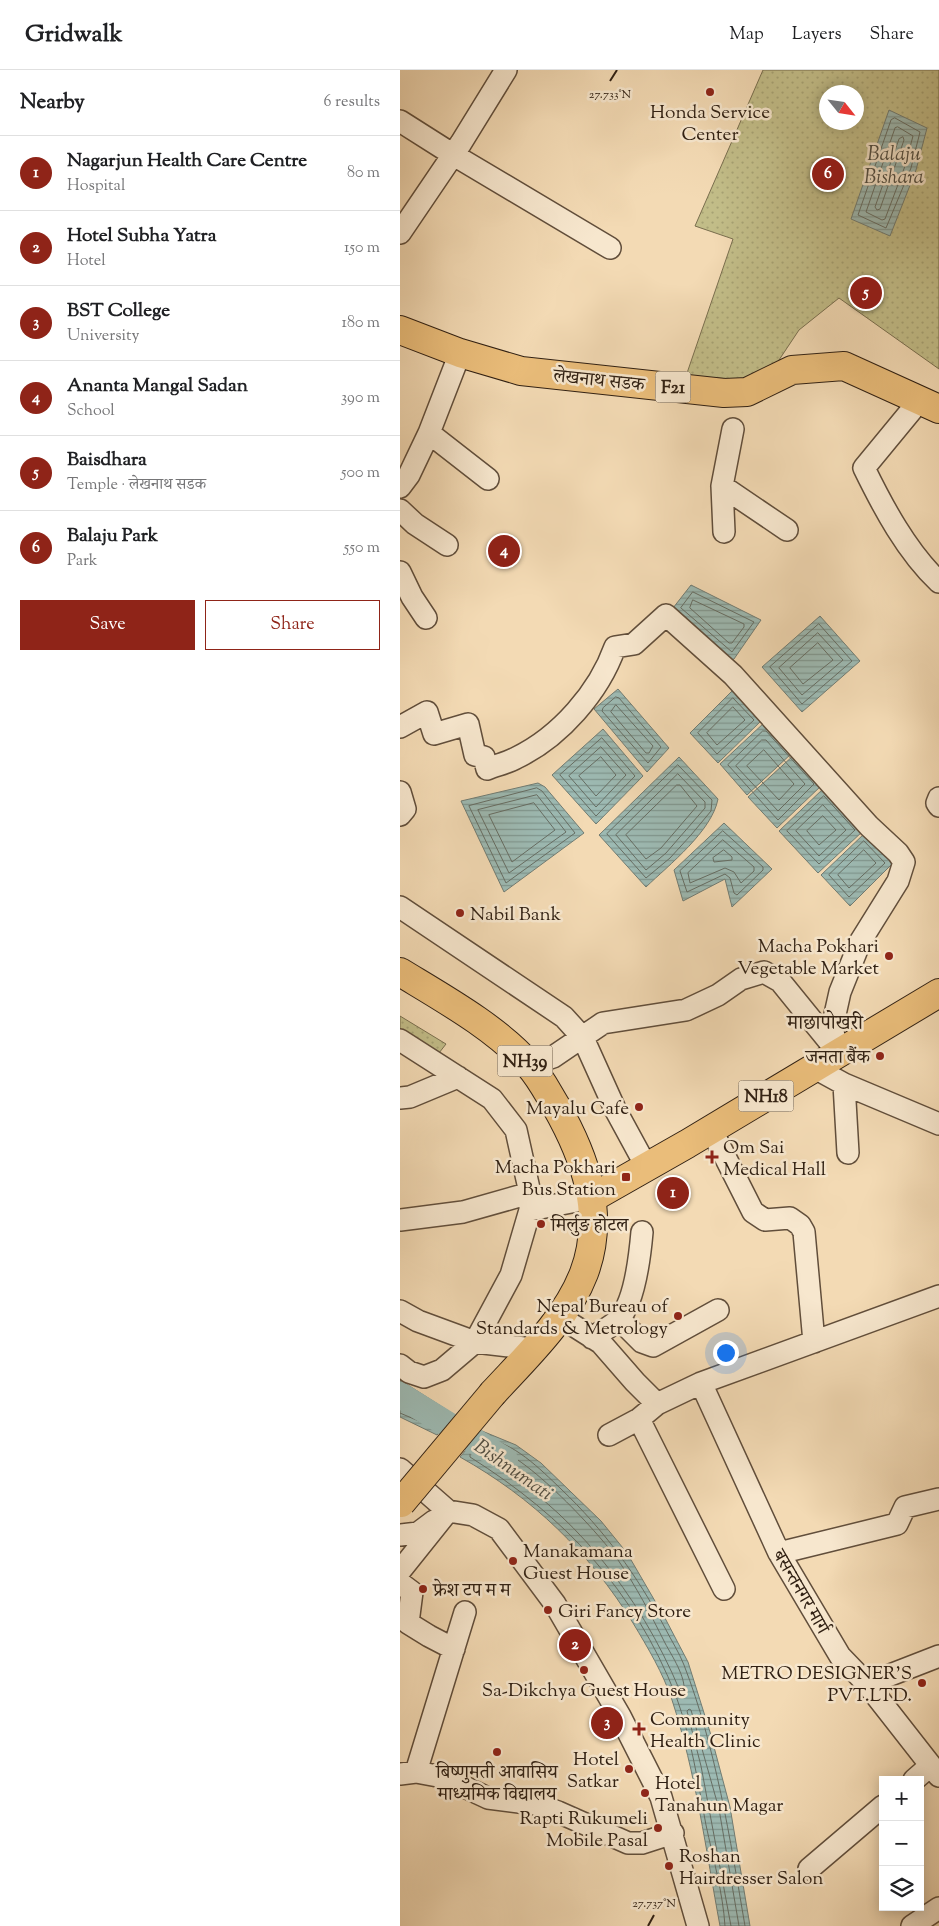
<!DOCTYPE html>
<meta charset="utf-8">
<style>
body{margin:0;font-family:"Sorts Mill Goudy","Noto Serif Devanagari",serif;background:#f2f2f2;color:#202124}
.controls{position:absolute;right:15px;bottom:15px;display:grid;overflow:hidden;border-radius:0px;box-shadow:0 2px 12px #0003}
.controls button{width:45px;height:45px;display:grid;place-items:center;padding:0;border:0;border-bottom:1px solid #e0e0e0;background:#fff;color:#202124;font:25px sans-serif}
.compass{position:absolute;left:419px;top:15px;width:45px;height:45px;border-radius:50%;background:#fff;box-shadow:0 2px 12px #0003;rotate:120deg}
.you{position:absolute;left:325px;top:1282px;width:18px;height:18px;margin:-12px;border:4px solid #fff;border-radius:50%;background:#1a73e8;box-shadow:0 0 0 8px #1a73e833}
.badge{display:grid;place-items:center;width:32px;height:32px;border-radius:50%;background:#8f2418;color:#fff;font-size:16px;font-weight:700}
.pin{position:absolute;translate:-50% -50%;border:2px solid #fff;box-shadow:0 1px 5px #0006}
.list{margin:0;padding:0;list-style:none}
h2{display:flex;justify-content:space-between;align-items:center;height:65px;margin:0;padding:0 20px;font-size:21px}
h2 small{font-size:16px;font-weight:400;color:#757577}
.list li{display:grid;grid-template-columns:32px 1fr auto;gap:15px;align-items:center;box-sizing:border-box;height:75px;padding:0 20px;border-top:1px solid #e0e0e0}
.list b{display:block;font-size:19px;white-space:nowrap}
.list p{margin:0;font-size:16px;white-space:nowrap;color:#757577}
.list em{font-size:16px;font-style:normal;color:#757577}
.actions{display:flex;gap:10px;padding:15px 20px}
.actions a{flex:1;padding:11px 0;border:1px solid #8f2418;border-radius:0px;text-align:center;font-size:18px;color:#8f2418}
.actions .main{background:#8f2418;color:#fff}
.icon{flex:none;width:28px;height:28px;fill:none;stroke:currentColor;stroke-width:2;stroke-linecap:round;stroke-linejoin:round}
.map{position:relative;flex:none;width:539px;height:1856px;overflow:hidden}
header{display:flex;align-items:center;gap:30px;box-sizing:border-box;height:70px;padding:0 25px;background:#fff;border-bottom:1px solid #e0e0e0}
header strong{font-size:24px}
nav{display:flex;gap:28px;margin-inline-start:auto;font-size:18px}
main{display:flex}
aside{flex:1;background:#fff}
.map>svg:first-child{display:block}
</style>
<header>
<strong>Gridwalk</strong>
<nav><a>Map</a><a>Layers</a><a>Share</a></nav>
</header>
<main>
<aside>
<h2>Nearby<small>6 results</small></h2>
<ul class="list">
<li><span class="badge">1</span><div><b>Nagarjun Health Care Centre</b><p>Hospital</p></div><em>80 m</em></li>
<li><span class="badge">2</span><div><b>Hotel Subha Yatra</b><p>Hotel</p></div><em>150 m</em></li>
<li><span class="badge">3</span><div><b>BST College</b><p>University</p></div><em>180 m</em></li>
<li><span class="badge">4</span><div><b>Ananta Mangal Sadan</b><p>School</p></div><em>390 m</em></li>
<li><span class="badge">5</span><div><b>Baisdhara</b><p>Temple · लेखनाथ सडक</p></div><em>500 m</em></li>
<li><span class="badge">6</span><div><b>Balaju Park</b><p>Park</p></div><em>550 m</em></li>
</ul>
<div class="actions"><a class="main">Save</a><a>Share</a></div>
</aside>
<div class="map">
<svg width="539" height="1856" viewBox="0 0 539 1856">
<defs>
<pattern id="park-dots" width="8" height="8" patternUnits="userSpaceOnUse" patternTransform="scale(1.25)"><rect width="8" height="8" fill="#c2bd88"/><path d="M2 2h.1M6 6h.1" fill="none" stroke="#a7a274" stroke-width="1.8" stroke-linecap="round"/></pattern>
<pattern id="water-rules" width="6" height="5" patternUnits="userSpaceOnUse" patternTransform="scale(1.25)"><rect width="6" height="5" fill="#9dbab3"/><path d="M0 2.5h6" fill="none" stroke="#809790"/></pattern>
</defs>
<rect width="100%" height="100%" fill="#f3dab4"/>
<filter id="stains"><feTurbulence type="fractalNoise" baseFrequency=".004" numOctaves="4"/><feColorMatrix values="0 0 0 0 .2 0 0 0 0 .09 0 0 0 0 .02 0 0 0 .5 -.17"/></filter>
<radialGradient id="worn" r=".72"><stop offset=".6" stop-color="#630" stop-opacity="0"/><stop offset="1" stop-color="#630" stop-opacity=".3"/></radialGradient>
<path fill="url(#park-dots)" stroke="#796e4e" fill-rule="evenodd" d="M363,0H539V299L439,228L399,260L365,311L286,306L333,169L295,156ZM427,22H457V52H427Z
M0,946L46,974L39,983L0,959Z"/>
<path fill="url(#water-rules)" stroke="#717c73" d="M489,40L527,58L516,100L490,166L451,149Z
M291,515L361,550L334,589L331,590L273,538Z
M420,546L460,591L402,642L362,597Z
M218,619L269,678L247,702L194,639Z
M334,619L362,650L318,693L290,663Z
M365,652L392,683L347,725L320,694Z
M203,659L243,706L196,754L152,705Z
M394,685L422,715L377,758L348,727Z
M279,687L318,729C312,761 269,795 246,817L199,765Z
M138,713L145,717L184,763L104,822L61,731Z
M424,718L463,761L418,803L379,761Z
M324,753L372,799L332,837L325,809L283,831L274,800Z
M465,763L493,793L450,836L421,805Z
M0,1310L55,1345L37,1365L0,1347Z
M82,1361L116,1375L141,1393L201,1451L227,1483L266,1550L288,1592L310,1662L330,1737L350,1856H320C306,1781 296,1703 272,1630C263,1603 248,1578 233,1553C189,1482 133,1428 60,1387Z"/>
<g fill="none" stroke-linecap="round" stroke-linejoin="round">
<path stroke="#666d63" stroke-width="1" d="M495,48L520,62L511,98L486,158L458,145L491,50Z
M498,57L513,66L505,96L485,149L482,150L466,142L495,58Z
M503,67L504,70L480,139L477,140L475,137L499,69Z
M293,522L354,552L332,582L281,538Z
M293,530L344,554V557L332,573H329L290,538Z
M419,554L452,591L402,634L370,597Z
M418,563L443,590L402,625L379,598Z
M418,573L433,590L403,614L390,598Z
M216,627L219,628L261,677L248,693L202,641L203,638Z
M333,628L354,650L317,684L298,663Z
M216,635L253,676L249,683H246L211,642Z
M333,637L345,650L317,675L307,663Z
M363,661H366L414,714L378,750L328,695Z
M202,668L235,706L196,746L160,705Z
M362,670H366L405,714L378,741L336,696Z
M201,677L226,705L196,737L169,706Z
M364,680L394,714L379,730L347,696Z
M201,687L216,705L196,726L179,706Z
M278,695L312,730L311,741L291,765L270,788L246,808L207,764Z
M278,704L305,732V738L266,783L246,800L216,765Z
M277,715H280L297,736L261,778L246,789L226,765Z
M137,718L142,721L175,763L106,813L69,736Z
M137,725L166,762L109,803L78,740Z
M424,726L455,760L419,794L387,761Z
M134,733L155,760L112,792L89,745Z
M423,735L446,760L419,786L396,761Z
M423,746L436,760L419,775L407,761Z
M323,761L363,797V800L337,825L334,823L330,808L325,804L287,822L280,801Z
M323,770L354,797V801L341,813L334,802L325,798L290,813L288,803Z
M464,771L485,793L449,827L429,805Z
M324,780L332,787V790L314,792L313,788Z
M464,780L476,793L449,818L438,805Z
M0,1316L46,1347L35,1358L0,1343
M0,1323L36,1349L33,1350L0,1336
M85,1375C119,1376 198,1462 218,1490C236,1516 251,1545 265,1573C272,1586 286,1607 284,1622L280,1621C239,1523 172,1439 80,1385L79,1382Z
M325,1856C323,1823 313,1788 306,1755C298,1713 291,1667 276,1626C234,1519 165,1447 70,1387V1384L83,1368C114,1372 140,1399 161,1419C204,1460 237,1505 265,1558C271,1570 279,1582 284,1595C316,1678 330,1768 345,1856
M331,1856L301,1696L287,1641L289,1639L291,1640L319,1739L339,1856"/>
<path stroke="#9dbab3" stroke-width="26" d="M0,1325L105,1390"/>
<defs>
<path id="minor" d="M0,51L52,84L210,178
M0,163L61,73L106,0
M60,283L29,363L88,409
M520,330L464,398C483,437 507,482 539,512
M333,359L322,416L387,460
M322,416L324,462
M0,417L9,405L29,363
M0,440L15,454L47,475
M0,502L12,527L26,548
M0,657L27,642L34,664L68,654L75,685L84,687L87,699C97,695 107,693 116,688C160,667 199,622 215,577L234,574L266,545L333,605L469,756L498,783L504,792L498,811L460,872L440,922L432,958L438,982
M0,722L5,739L0,745
M539,728L537,733L539,736
M0,837L164,947L183,968L215,1039L246,1096
M0,970L92,1029L116,1060L130,1123V1140L111,1205L75,1272L42,1300L24,1307L9,1302L0,1295
M130,995L153,987L203,953L286,940L318,925L341,909L364,902L380,911L436,980
M413,997L444,1014L539,1054
M444,1014L448,1083
M0,1028L10,1027L58,1007
M311,1059L353,1142L365,1150L390,1148L400,1155L404,1162L414,1272
M130,1140L192,1128
M0,1150L63,1142L130,1123
M0,1241L18,1251L75,1272L133,1279
M160,1247L201,1273L235,1312L257,1334
M219,1249L242,1272L253,1276L318,1240
M192,1268C200,1262 211,1257 218,1250C235,1233 240,1185 242,1162
M301,1313L379,1483L440,1586L467,1614L539,1706
M239,1349L324,1519
M209,1365L239,1349L257,1334L301,1313L539,1226
M0,1399L48,1441
M48,1441L73,1445L99,1459L155,1534L220,1646L261,1727L298,1856
M0,1465L18,1463L34,1451
M379,1483L497,1454L505,1437L539,1429
M0,1501L48,1441
M0,1513L12,1522L8,1553L29,1566L54,1579
M467,1614L539,1586
M16,1702L65,1542
M0,1704L16,1702L43,1707L88,1728L135,1734L158,1742L228,1773H242L273,1763
M514,1710L530,1696
M409,1799L483,1736
M512,1856L539,1838"/>
<path id="major" d="M0,260L60,283L121,301L324,323L347,322L392,300L444,296L539,339
M192,1128L287,1074L539,923"/>
<path id="highway" d="M0,902C41,927 97,958 129,995C140,1007 148,1023 156,1036C185,1087 206,1144 184,1203C166,1250 126,1287 93,1323"/>
</defs>
<use href="#minor" stroke="#614e3b" stroke-width="24"/>
<use href="#major" stroke="#302013" stroke-width="30"/>
<use href="#highway" stroke="#302013" stroke-width="30"/>
<use href="#minor" stroke="#f7e7ce" stroke-width="21"/>
<use href="#major" stroke="#eabd7a" stroke-width="28"/>
<use href="#highway" stroke="#eabd7a" stroke-width="28"/>
<defs>
<path id="highway-bridge" d="M1,1433L93,1323"/>
</defs>
<use href="#highway-bridge" stroke="#302013" stroke-width="30" stroke-linecap="butt"/>
<use href="#highway-bridge" stroke="#eabd7a" stroke-width="28"/>
</g>
<path fill="none" stroke="#302013" stroke-width="2" d="M210,11L217,0M248,1856L254,1845"/>
<g fill="#8f2418" stroke="#f7e7ce" stroke-width="2">
<circle cx="310" cy="22" r="5"/>
<circle cx="60" cy="843" r="5"/>
<circle cx="489" cy="886" r="5"/>
<circle cx="480" cy="986" r="5"/>
<circle cx="239" cy="1037" r="5"/>
<path d="M309.5 1079.5h5v5h5v5h-5v5h-5v-5h-5v-5h5z"/>
<rect x="221" y="1102" width="10" height="10" rx="2.5"/>
<circle cx="141" cy="1154" r="5"/>
<circle cx="278" cy="1246" r="5"/>
<circle cx="113" cy="1491" r="5"/>
<circle cx="23" cy="1519" r="5"/>
<circle cx="148" cy="1540" r="5"/>
<circle cx="184" cy="1600" r="5"/>
<circle cx="522" cy="1613" r="5"/>
<path d="M236.5 1651.5h5v5h5v5h-5v5h-5v-5h-5v-5h5z"/>
<circle cx="97" cy="1682" r="5"/>
<circle cx="229" cy="1699" r="5"/>
<circle cx="245" cy="1723" r="5"/>
<circle cx="258" cy="1758" r="5"/>
<circle cx="269" cy="1796" r="5"/>
</g>
<g text-anchor="middle" stroke-width="5" stroke-linejoin="round" paint-order="stroke">
<g fill="#f7e7ce" stroke="#6c5c4b" stroke-width="1">
<rect x="255.5" y="301.5" width="35" height="31" rx="4"/>
<rect x="97.5" y="975.5" width="55" height="31" rx="4"/>
<rect x="338.5" y="1010.5" width="55" height="31" rx="4"/>
</g>
<g font-size="18" font-weight="bold" fill="#302013">
<text x="273" y="323">F21</text>
<text x="125" y="997">NH39</text>
<text x="366" y="1032">NH18</text>
</g>
<g font-size="19" fill="#302013" stroke="#f7e7ce" text-anchor="start">
<text x="310" y="48" text-anchor="middle">Honda Service<tspan x="310" dy="22">Center</tspan></text>
<text x="70" y="850">Nabil Bank</text>
<text x="479" y="882" text-anchor="end">Macha Pokhari<tspan x="479" dy="22">Vegetable Market</tspan></text>
<text x="470" y="993" text-anchor="end">जनता बैंक</text>
<text x="229" y="1044" text-anchor="end">Mayalu Cafe</text>
<text x="323" y="1083">Om Sai<tspan x="323" dy="22">Medical Hall</tspan></text>
<text x="216" y="1103" text-anchor="end">Macha Pokhari<tspan x="216" dy="22">Bus Station</tspan></text>
<text x="151" y="1161">मिर्लुङ होटल</text>
<text x="268" y="1242" text-anchor="end">Nepal Bureau of<tspan x="268" dy="22">Standards &amp; Metrology</tspan></text>
<text x="123" y="1487">Manakamana<tspan x="123" dy="22">Guest House</tspan></text>
<text x="33" y="1526">फ्रेश टप म म</text>
<text x="158" y="1547">Giri Fancy Store</text>
<text x="512" y="1609" text-anchor="end">METRO DESIGNER'S<tspan x="512" dy="22">PVT.LTD.</tspan></text>
<text x="184" y="1626" text-anchor="middle">Sa-Dikchya Guest House</text>
<text x="250" y="1655">Community<tspan x="250" dy="22">Health Clinic</tspan></text>
<text x="219" y="1695" text-anchor="end">Hotel<tspan x="219" dy="22">Satkar</tspan></text>
<text x="97" y="1708" text-anchor="middle">बिष्णुमती आवासिय<tspan x="97" dy="22">माध्यमिक विद्यालय</tspan></text>
<text x="255" y="1719">Hotel<tspan x="255" dy="22">Tanahun Magar</tspan></text>
<text x="248" y="1754" text-anchor="end">Rapti Rukumeli<tspan x="248" dy="22">Mobile Pasal</tspan></text>
<text x="279" y="1792">Roshan<tspan x="279" dy="22">Hairdresser Salon</tspan></text>
</g>
<g font-size="19" fill="#302013" stroke="#f7e7ce">
<text transform="translate(199 309) rotate(6)" y="7">लेखनाथ सडक</text>
<text transform="translate(402 1521) rotate(60)" y="7">बसन्तनगर मार्ग</text>
</g>
<g font-size="20" font-style="italic" fill="#514e43" stroke="#f7e7ce">
<text x="494" y="90">Balaju<tspan x="494" dy="23">Bishara</tspan></text>
<text transform="translate(114 1399) rotate(35)" y="7">Bishnumati</text>
</g>
<g font-size="20" fill="#302013" stroke="#f7e7ce">
<text x="425" y="959">माछापोखरी</text>
</g>
</g>
<g font-size="12" text-anchor="middle" fill="#302013" stroke="#f7e7ce" stroke-width="5" stroke-linejoin="round" paint-order="stroke">
<text x="210" y="28">27.733°N</text>
<text x="254" y="1837">27.737°N</text>
</g>
<rect width="100%" height="100%" filter="url(#stains)"/>
<rect width="100%" height="100%" fill="url(#worn)"/>
</svg>
<div class="controls">
<button>+</button>
<button>−</button>
<button><svg class="icon" aria-label="layers" viewBox="0 0 24 24"><path d="M12 4l9 5-9 5-9-5zM3 14l9 5 9-5"/></svg></button>
</div>
<svg class="compass" viewBox="-18 -18 36 36"><path d="M0-13l5 13h-10z" fill="#e53935"/><path d="M0 13l5-13h-10z" fill="#757577"/></svg>
<div class="you"></div>
<div class="pin badge" style="left:273px;top:1123px">1</div>
<div class="pin badge" style="left:175px;top:1575px">2</div>
<div class="pin badge" style="left:207px;top:1653px">3</div>
<div class="pin badge" style="left:104px;top:481px">4</div>
<div class="pin badge" style="left:466px;top:223px">5</div>
<div class="pin badge" style="left:428px;top:104px">6</div>
</div>
</main>
